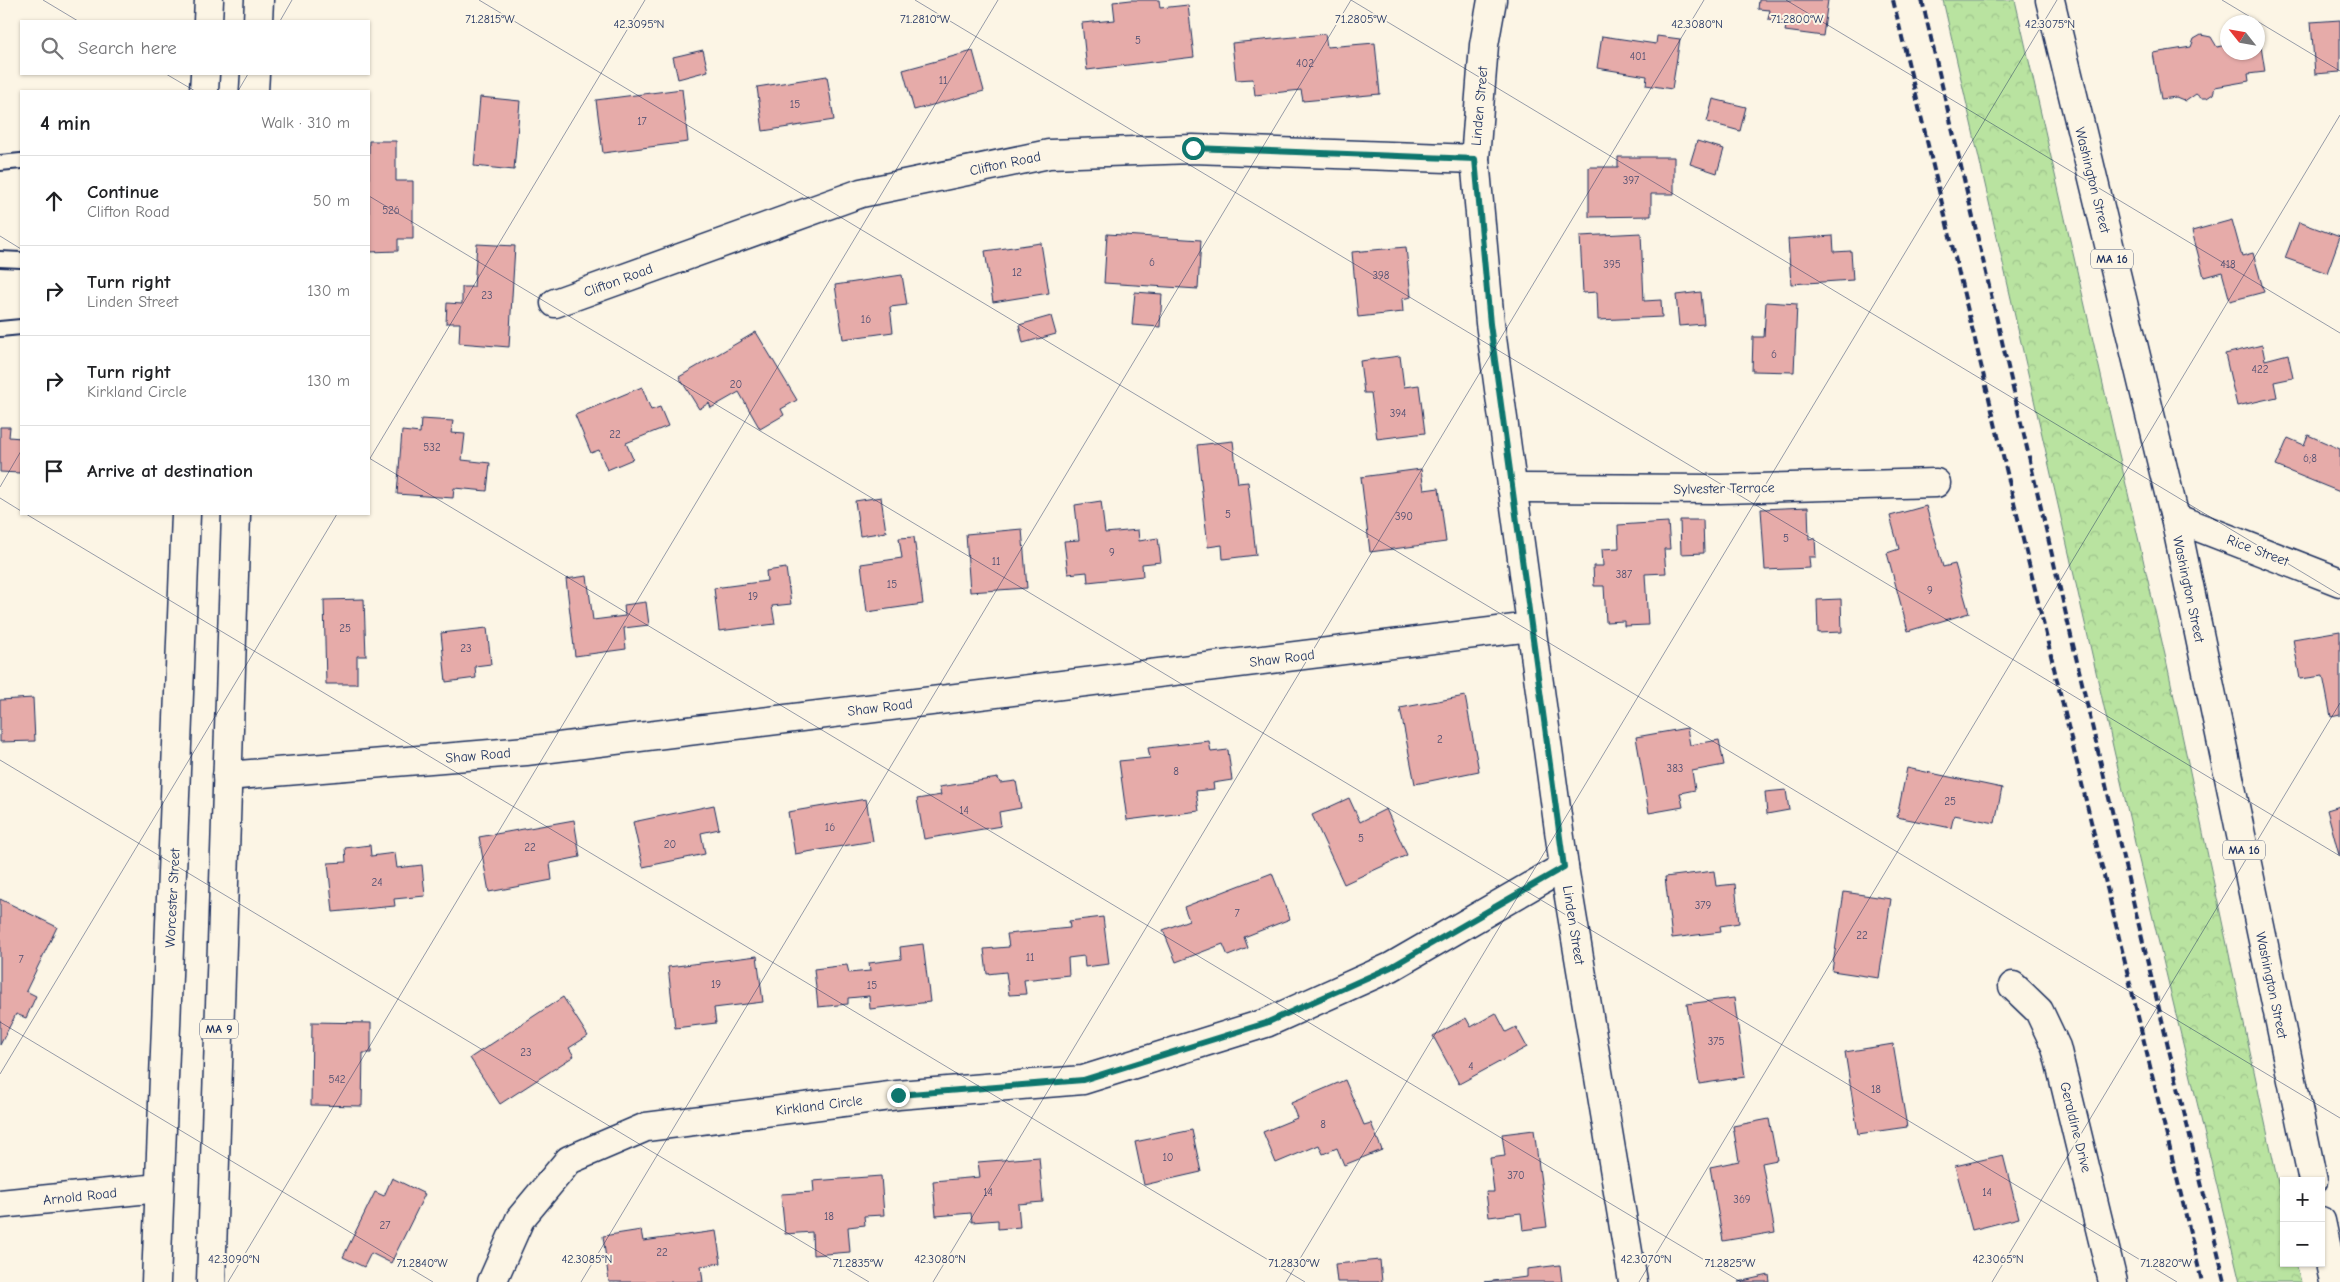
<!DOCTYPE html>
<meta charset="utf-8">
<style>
body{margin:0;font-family:"Comic Neue",sans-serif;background:#f6f6f6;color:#202124}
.controls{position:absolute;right:15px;bottom:15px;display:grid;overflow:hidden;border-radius:0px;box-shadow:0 1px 4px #0004}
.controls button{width:45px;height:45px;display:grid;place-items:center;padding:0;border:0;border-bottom:1px solid #e0e0e0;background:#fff;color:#202124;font:25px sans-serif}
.compass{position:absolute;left:2220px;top:15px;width:45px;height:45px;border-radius:50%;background:#fff;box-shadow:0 1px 4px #0004;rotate:301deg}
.stop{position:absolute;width:15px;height:15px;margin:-11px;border:4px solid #0f766e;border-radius:50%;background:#fff}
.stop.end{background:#0f766e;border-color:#fff;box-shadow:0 1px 5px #0008}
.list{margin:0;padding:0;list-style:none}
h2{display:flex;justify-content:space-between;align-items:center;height:65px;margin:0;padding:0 20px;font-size:21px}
h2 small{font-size:16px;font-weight:400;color:#757577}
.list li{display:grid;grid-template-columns:32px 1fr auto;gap:15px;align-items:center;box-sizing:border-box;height:90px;padding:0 20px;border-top:1px solid #e0e0e0}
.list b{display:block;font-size:19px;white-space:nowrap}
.list p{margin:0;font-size:16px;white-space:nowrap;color:#757577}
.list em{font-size:16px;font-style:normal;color:#757577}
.icon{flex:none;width:28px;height:28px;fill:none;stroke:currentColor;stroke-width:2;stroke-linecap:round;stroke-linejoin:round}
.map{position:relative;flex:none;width:2340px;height:1282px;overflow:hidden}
.search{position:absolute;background:#fff;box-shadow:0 1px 4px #0004;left:20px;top:20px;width:350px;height:55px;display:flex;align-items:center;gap:12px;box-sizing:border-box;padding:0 18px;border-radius:0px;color:#757577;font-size:19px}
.panel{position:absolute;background:#fff;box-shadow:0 1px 4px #0004;left:20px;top:90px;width:350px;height:425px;border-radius:0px}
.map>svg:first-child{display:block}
</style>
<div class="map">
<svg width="2340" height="1282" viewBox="0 0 2340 1282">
<defs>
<pattern id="forest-crowns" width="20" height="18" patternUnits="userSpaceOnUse" patternTransform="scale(1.25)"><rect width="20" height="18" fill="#b9e3a0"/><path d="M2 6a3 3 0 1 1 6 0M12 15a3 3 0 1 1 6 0" fill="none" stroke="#9ec38c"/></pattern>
</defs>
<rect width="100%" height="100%" fill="#fcf5e5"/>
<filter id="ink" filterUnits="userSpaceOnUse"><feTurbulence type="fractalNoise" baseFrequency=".02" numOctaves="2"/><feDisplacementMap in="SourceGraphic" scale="10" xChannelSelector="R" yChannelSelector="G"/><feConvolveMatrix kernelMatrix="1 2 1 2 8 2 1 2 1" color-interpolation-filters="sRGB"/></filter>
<g filter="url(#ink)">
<path fill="url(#forest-crowns)" stroke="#6a897f" d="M1943,0H2015L2165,655L2284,1211V1263H2296L2301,1282H2240L2135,843Z"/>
<path fill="#e6aba9" stroke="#1b2f5e" d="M1131,0H1159L1160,8L1188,5L1194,57L1087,70L1082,23L1115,20L1113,2Z
M1759,0H1828L1823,36L1785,31L1787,22L1768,19L1770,10L1758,9Z
M2340,20V72L2315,74L2311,22Z
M1325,34L1327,47L1375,43L1380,94L1303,101L1301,90L1255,95L1253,79L1236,80L1232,43Z
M2201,35L2211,37L2217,47L2228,45V52H2258V41L2260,40L2265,72L2248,74L2249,81L2215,87L2213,94L2207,98H2201L2196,94L2186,101L2176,97L2161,99L2153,53L2191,47L2194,39Z
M1602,36L1656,44L1657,36L1680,39L1672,89L1646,85L1647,76L1597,68Z
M703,50L708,71L678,79L673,57Z
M973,51L984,91L914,110L903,70Z
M827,76L834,120L763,131L757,87Z
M682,89L688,142L603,153L596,100Z
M480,97L520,101L514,170L474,166Z
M1713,99L1746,107L1740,131L1707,122Z
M369,141H396V181H413V239H398V251L369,252Z
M1697,141L1724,149L1717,173L1690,164Z
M1618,157H1674V194H1651V216L1589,217V167H1618Z
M2232,220L2242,256L2253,253L2264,292L2230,301L2222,272L2204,277L2192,231Z
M2299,222L2340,237L2327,273L2285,258Z
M1641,233L1644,301L1661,300L1662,317L1598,320L1597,292L1583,293L1580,236Z
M1107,234L1201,240L1198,289L1104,283Z
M1833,236L1834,252L1851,251L1853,280L1791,284L1788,239Z
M1041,243L1049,293L993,302L985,251Z
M477,244L515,246L509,347L459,343L460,323H446L447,303L462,304V287H474Z
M1406,247L1411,297L1402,299L1403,312L1358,317L1352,252Z
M902,275L907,305L890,307L893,332L843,339L835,285Z
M1135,292L1162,294L1160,327L1132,325Z
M1701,292L1704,324L1679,326L1676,295Z
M1766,302L1797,304L1794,372L1752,371L1753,337H1764Z
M1051,316L1056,334L1023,343L1019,325Z
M756,332L797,400L781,409L784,415L760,429L739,392L711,408L709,403L699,409L679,377Z
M2262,345L2265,360L2288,354L2293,378L2274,382L2277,397L2237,406L2225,354Z
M1400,356L1404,387L1419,385L1425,433L1377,439L1371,393H1364L1360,361Z
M642,387L651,410L660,407L668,426L626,443L633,459L607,470L599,450L591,453L575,415Z
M421,419L453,421L451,433L465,434L462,460L490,463L487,491L454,488L453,498L397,494L402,431L420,433Z
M0,427H10L9,437L21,438L20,473L0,472Z
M2308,435L2340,449V492L2276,466L2288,438L2304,445Z
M1233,441L1238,483L1248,482L1256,555L1223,559L1222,545L1208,547L1197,445Z
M1421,469L1424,490L1439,488L1446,542L1370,552L1361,477Z
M881,497L886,532L860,536L855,501Z
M1101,501L1105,533L1138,530L1139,541L1158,538L1161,562L1142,564L1143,576L1088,582L1087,572L1068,574L1064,541L1079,540L1075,505Z
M1926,506L1943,567L1955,564L1969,613L1908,631L1887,553L1899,549L1890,516Z
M1808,507L1809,539L1815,538L1816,557H1809L1810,568L1765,570L1761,509Z
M1680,520H1703L1704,553L1681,554Z
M1668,522L1670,549H1664L1666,573L1645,574L1648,625L1624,626V621L1606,622L1604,586H1594L1593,566H1603L1602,549L1619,548L1618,525Z
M1022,529L1027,588L970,592L966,534Z
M914,537L923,604L867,612L861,564L902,558L899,538Z
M786,568L791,604L772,606L775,624L719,631L714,588L767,581L766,571Z
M587,576L593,620L625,616L624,605L646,602L649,625L624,628L626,649L575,656L566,579Z
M364,599L366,656H357V684H326L324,600Z
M1841,599L1842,632L1818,633L1817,600Z
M487,628L491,664L475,666L476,678L446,682L441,633Z
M2340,631V715L2331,717L2323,676L2300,679L2293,639Z
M1465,696L1479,771L1415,784L1400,708Z
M33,698L35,741L0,742V700Z
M1687,728L1690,745L1719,740L1724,765L1692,771L1695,790L1680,793L1683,807L1649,813L1636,737Z
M1209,741L1211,752L1228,750L1232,780L1213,783L1214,789L1196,791L1199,811L1127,820L1119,761L1150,758L1148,748Z
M1907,768L2002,788L1995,823L1954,815L1951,828L1897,817Z
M998,778L1000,783L1016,781L1021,808L999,812L1001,826L924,839L917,799L941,795L939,787Z
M1786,790L1789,810L1767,814L1765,792Z
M1349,798L1360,822L1386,809L1407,855L1344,884L1312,815Z
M866,799L873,841L795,854L788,812Z
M714,805L719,829L701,833L705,854L643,867L633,822Z
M2340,806V855H2339L2327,810Z
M574,820L580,857L550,863L552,880L489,892L479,837Z
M370,845L371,856L395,853L397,868L422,865L425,896L394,899L395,906L333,912L328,863L346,862L345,848Z
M1714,871L1716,886L1735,884L1739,923L1720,926L1721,932L1672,938L1665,877Z
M1272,873L1290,919L1244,937L1248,948L1228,956L1223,944L1176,962L1163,930L1189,920L1184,907Z
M1844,892L1891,899L1879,978L1832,971Z
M0,899L57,927L26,991L36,996L26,1018L16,1014L0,1045Z
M1103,917L1109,964L1085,967L1084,956L1068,958L1069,975L1024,980L1026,994L1009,995L1006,972L987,974L984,949L1009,947L1007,934L1070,928L1069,921Z
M923,944L930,1002L870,1009L869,996L848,998V1004L818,1007L814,969L847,965L849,973L870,971L869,963L901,959L900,947Z
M757,956L763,1002L714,1008L716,1023L675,1028L668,967Z
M563,997L588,1036L569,1048L574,1056L500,1104L470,1058Z
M1734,998L1745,1077L1699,1084L1687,1004Z
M1496,1013L1506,1032L1516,1027L1527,1047L1459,1084L1433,1036L1466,1018L1471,1027Z
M312,1022L371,1023V1053H363L362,1106L311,1105Z
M1893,1044L1907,1127L1858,1134L1845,1052Z
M1345,1080L1364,1125L1371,1123L1382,1150L1344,1165L1337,1148L1323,1154L1319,1145L1276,1163L1263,1132L1297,1118L1291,1103Z
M1769,1119L1777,1160L1762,1163L1775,1232L1723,1241L1710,1167L1739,1161L1733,1126Z
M1192,1130L1201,1172L1144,1185L1135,1142Z
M1534,1130L1547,1227L1523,1230L1521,1213L1489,1217L1486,1192H1494L1490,1158L1505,1156L1502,1134Z
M2003,1155L2019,1218L1972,1230L1955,1166Z
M1039,1157L1043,1202L1018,1204L1020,1227L998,1229V1220L972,1222L971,1213L936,1216L933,1181L980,1177L978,1162Z
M881,1176L884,1215L864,1216L865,1225L848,1227L850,1252L813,1255L812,1232L785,1234L781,1194L814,1192L813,1181Z
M392,1178L425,1194L391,1263L371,1253L364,1267L343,1257L375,1192L384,1196Z
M641,1230L643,1241L716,1231L721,1263L701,1266L703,1282H609L603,1236Z
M1380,1260L1382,1282H1337L1335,1264Z
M1560,1265L1562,1282H1484L1527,1277V1269Z
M1769,1275L1770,1282H1738Z"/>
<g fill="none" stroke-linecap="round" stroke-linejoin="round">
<defs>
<path id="service" d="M0,163L21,161
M0,259L21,260
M0,329L21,327"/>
<path id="minor" d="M555,303L861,193L1049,154L1193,149L1475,159
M1512,488L1720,489L1936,483
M2175,518L2340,582
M227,776L526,751L1531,627
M2013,986L2039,1011L2056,1047L2113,1282
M0,1204L159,1188
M492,1282L520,1219L569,1160L646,1127L898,1095L1083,1080L1266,1023L1391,967L1564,867"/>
<path id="tertiary" d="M1492,0L1484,45L1475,159L1490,323L1564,867L1633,1282"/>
<path id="primary" d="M2050,0L2175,518L2313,1181
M2321,1221L2334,1282"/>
<path id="trunk" d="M208,21L209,0
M258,21L259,0
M204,91L205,74
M254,91L255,74
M156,1282L186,514
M211,1282L236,514"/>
</defs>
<use href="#service" stroke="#1b2f5e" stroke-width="18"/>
<use href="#minor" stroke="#1b2f5e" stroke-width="31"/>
<use href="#tertiary" stroke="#1b2f5e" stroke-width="31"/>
<use href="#primary" stroke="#1b2f5e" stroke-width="31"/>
<use href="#trunk" stroke="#1b2f5e" stroke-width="31"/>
<use href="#service" stroke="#fcf5e5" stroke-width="14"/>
<use href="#minor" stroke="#fcf5e5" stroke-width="28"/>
<use href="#tertiary" stroke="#fcf5e5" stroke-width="28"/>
<use href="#primary" stroke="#fcf5e5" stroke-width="28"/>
<use href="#trunk" stroke="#fcf5e5" stroke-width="28"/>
<path stroke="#1b2f5e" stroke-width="4" stroke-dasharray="8 4" stroke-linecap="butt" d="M1893,0L2202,1282
M1922,0L2135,909L2225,1282"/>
</g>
</g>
<g fill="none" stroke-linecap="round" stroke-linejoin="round" filter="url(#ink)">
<path stroke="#0f766e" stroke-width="6" d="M898,1095L1083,1080L1266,1023L1391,967L1564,867L1490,324L1475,159L1193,148"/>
</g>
<path fill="none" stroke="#1b2f5e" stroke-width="1" stroke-opacity="0.45" d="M43,0L78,21M479,0L2340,1118M915,0L2340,856M1351,0L2340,595M1786,0L2340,333M2222,0L2340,71M280,21L292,0M166,74L195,91M238,91L248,74M369,196L2177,1282M0,236L21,249M369,458L1741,1282M369,460L645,0M0,487L21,451M0,498L21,511M26,514L1305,1282M0,760L869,1282M0,1022L433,1282M0,1074L337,514M228,1282L998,0M581,1282L1351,0M933,1282L1704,0M1286,1282L2057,0M1639,1282L2340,115M1992,1282L2340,703"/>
<g text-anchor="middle" stroke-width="4" stroke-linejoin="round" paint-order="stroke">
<g font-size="11" fill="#4e4e71">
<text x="1138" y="44">5</text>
<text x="1638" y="60">401</text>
<text x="1305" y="67">402</text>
<text x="943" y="84">11</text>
<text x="795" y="108">15</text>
<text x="642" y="125">17</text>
<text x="1631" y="184">397</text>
<text x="391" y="214">526</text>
<text x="1152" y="266">6</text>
<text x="1612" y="268">395</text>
<text x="2228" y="268">418</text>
<text x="1017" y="276">12</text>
<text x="1381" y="279">398</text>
<text x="487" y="299">23</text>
<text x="866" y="323">16</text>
<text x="1774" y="358">6</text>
<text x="2260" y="373">422</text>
<text x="736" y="388">20</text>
<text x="1398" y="417">394</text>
<text x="615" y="438">22</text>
<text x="432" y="451">532</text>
<text x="2310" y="462">6;8</text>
<text x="1228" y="518">5</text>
<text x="1404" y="520">390</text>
<text x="1786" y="542">5</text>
<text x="1112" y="556">9</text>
<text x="996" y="565">11</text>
<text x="1624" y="578">387</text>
<text x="892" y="588">15</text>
<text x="1930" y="594">9</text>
<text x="753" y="600">19</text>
<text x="345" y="632">25</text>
<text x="466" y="652">23</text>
<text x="1440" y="743">2</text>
<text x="1675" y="772">383</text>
<text x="1176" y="775">8</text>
<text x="1950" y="805">25</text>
<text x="964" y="814">14</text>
<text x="830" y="831">16</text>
<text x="1361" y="842">5</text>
<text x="670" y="848">20</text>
<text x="530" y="851">22</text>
<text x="377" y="886">24</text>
<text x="1703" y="909">379</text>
<text x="1237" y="917">7</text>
<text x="1862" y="939">22</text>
<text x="1030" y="961">11</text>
<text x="21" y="963">7</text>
<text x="716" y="988">19</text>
<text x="872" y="989">15</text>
<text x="1716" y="1045">375</text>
<text x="526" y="1056">23</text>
<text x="1471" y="1070">4</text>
<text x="337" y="1083">542</text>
<text x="1876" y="1093">18</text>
<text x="1323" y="1128">8</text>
<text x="1168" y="1161">10</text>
<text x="1516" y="1179">370</text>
<text x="988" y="1196">14</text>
<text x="1987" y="1196">14</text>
<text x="1742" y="1203">369</text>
<text x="829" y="1220">18</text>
<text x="385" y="1229">27</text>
<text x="662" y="1256">22</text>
</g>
<g fill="#fcf5e5" stroke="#5e6a86" stroke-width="1">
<rect x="2091" y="249.5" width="42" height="19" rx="4"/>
<rect x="2223" y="840.5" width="42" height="19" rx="4"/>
<rect x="200" y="1019.5" width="38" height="19" rx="4"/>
</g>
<g font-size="12" font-weight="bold" fill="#1b2f5e">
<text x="2112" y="263">MA 16</text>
<text x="2244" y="854">MA 16</text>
<text x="219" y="1033">MA 9</text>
</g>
<g font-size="14" fill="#1b2f5e" stroke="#fcf5e5">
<text transform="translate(1479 106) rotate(-85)" y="5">Linden Street</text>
<text transform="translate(1005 163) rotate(-12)" y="5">Clifton Road</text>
<text transform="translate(2093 180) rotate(76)" y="5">Washington Street</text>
<text transform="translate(618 280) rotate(-20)" y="5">Clifton Road</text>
<text transform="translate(1724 488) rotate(-1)" y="5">Sylvester Terrace</text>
<text transform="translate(2258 550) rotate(21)" y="5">Rice Street</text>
<text transform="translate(2189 589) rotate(78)" y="5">Washington Street</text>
<text transform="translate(1282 658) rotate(-7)" y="5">Shaw Road</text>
<text transform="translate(880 707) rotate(-7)" y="5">Shaw Road</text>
<text transform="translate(478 755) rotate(-5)" y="5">Shaw Road</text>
<text transform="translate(172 898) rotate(-87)" y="5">Worcester Street</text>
<text transform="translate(1574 925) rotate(81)" y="5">Linden Street</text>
<text transform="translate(2272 985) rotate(78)" y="5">Washington Street</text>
<text transform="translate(819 1105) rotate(-7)" y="5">Kirkland Circle</text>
<text transform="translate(2076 1127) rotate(76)" y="5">Geraldine Drive</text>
<text transform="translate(80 1196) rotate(-6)" y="5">Arnold Road</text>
</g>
</g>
<g font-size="12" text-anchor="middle" fill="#1b2f5e" stroke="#fcf5e5" stroke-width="4" stroke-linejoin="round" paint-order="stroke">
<text x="925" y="23">71.2810°W</text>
<text x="490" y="23">71.2815°W</text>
<text x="1361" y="23">71.2805°W</text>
<text x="1797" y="23">71.2800°W</text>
<text x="639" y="28">42.3095°N</text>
<text x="1697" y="28">42.3080°N</text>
<text x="2050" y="28">42.3075°N</text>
<text x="234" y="1263">42.3090°N</text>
<text x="587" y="1263">42.3085°N</text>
<text x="940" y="1263">42.3080°N</text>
<text x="1646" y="1263">42.3070°N</text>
<text x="1998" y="1263">42.3065°N</text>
<text x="422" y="1267">71.2840°W</text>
<text x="858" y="1267">71.2835°W</text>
<text x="1294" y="1267">71.2830°W</text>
<text x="1730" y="1267">71.2825°W</text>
<text x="2166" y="1267">71.2820°W</text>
</g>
</svg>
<div class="controls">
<button>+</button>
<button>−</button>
</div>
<svg class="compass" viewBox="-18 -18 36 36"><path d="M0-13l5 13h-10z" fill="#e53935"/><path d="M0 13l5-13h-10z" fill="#757577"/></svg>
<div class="stop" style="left:1193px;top:148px"></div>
<div class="stop end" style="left:898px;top:1095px"></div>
<div class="search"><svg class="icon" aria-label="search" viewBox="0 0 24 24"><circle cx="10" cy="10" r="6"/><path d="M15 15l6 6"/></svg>Search here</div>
<section class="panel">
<h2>4 min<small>Walk · 310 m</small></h2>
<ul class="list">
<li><svg class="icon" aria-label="ahead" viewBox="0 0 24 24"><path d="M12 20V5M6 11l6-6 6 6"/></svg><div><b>Continue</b><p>Clifton Road</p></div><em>50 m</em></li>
<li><svg class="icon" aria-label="right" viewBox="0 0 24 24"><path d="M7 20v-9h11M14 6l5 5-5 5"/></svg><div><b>Turn right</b><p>Linden Street</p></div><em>130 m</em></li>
<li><svg class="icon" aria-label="right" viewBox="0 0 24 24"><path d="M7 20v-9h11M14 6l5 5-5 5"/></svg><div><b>Turn right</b><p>Kirkland Circle</p></div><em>130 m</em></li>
<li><svg class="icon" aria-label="arrive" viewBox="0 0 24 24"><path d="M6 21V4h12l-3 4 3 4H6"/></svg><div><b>Arrive at destination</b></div></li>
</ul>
</section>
</div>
